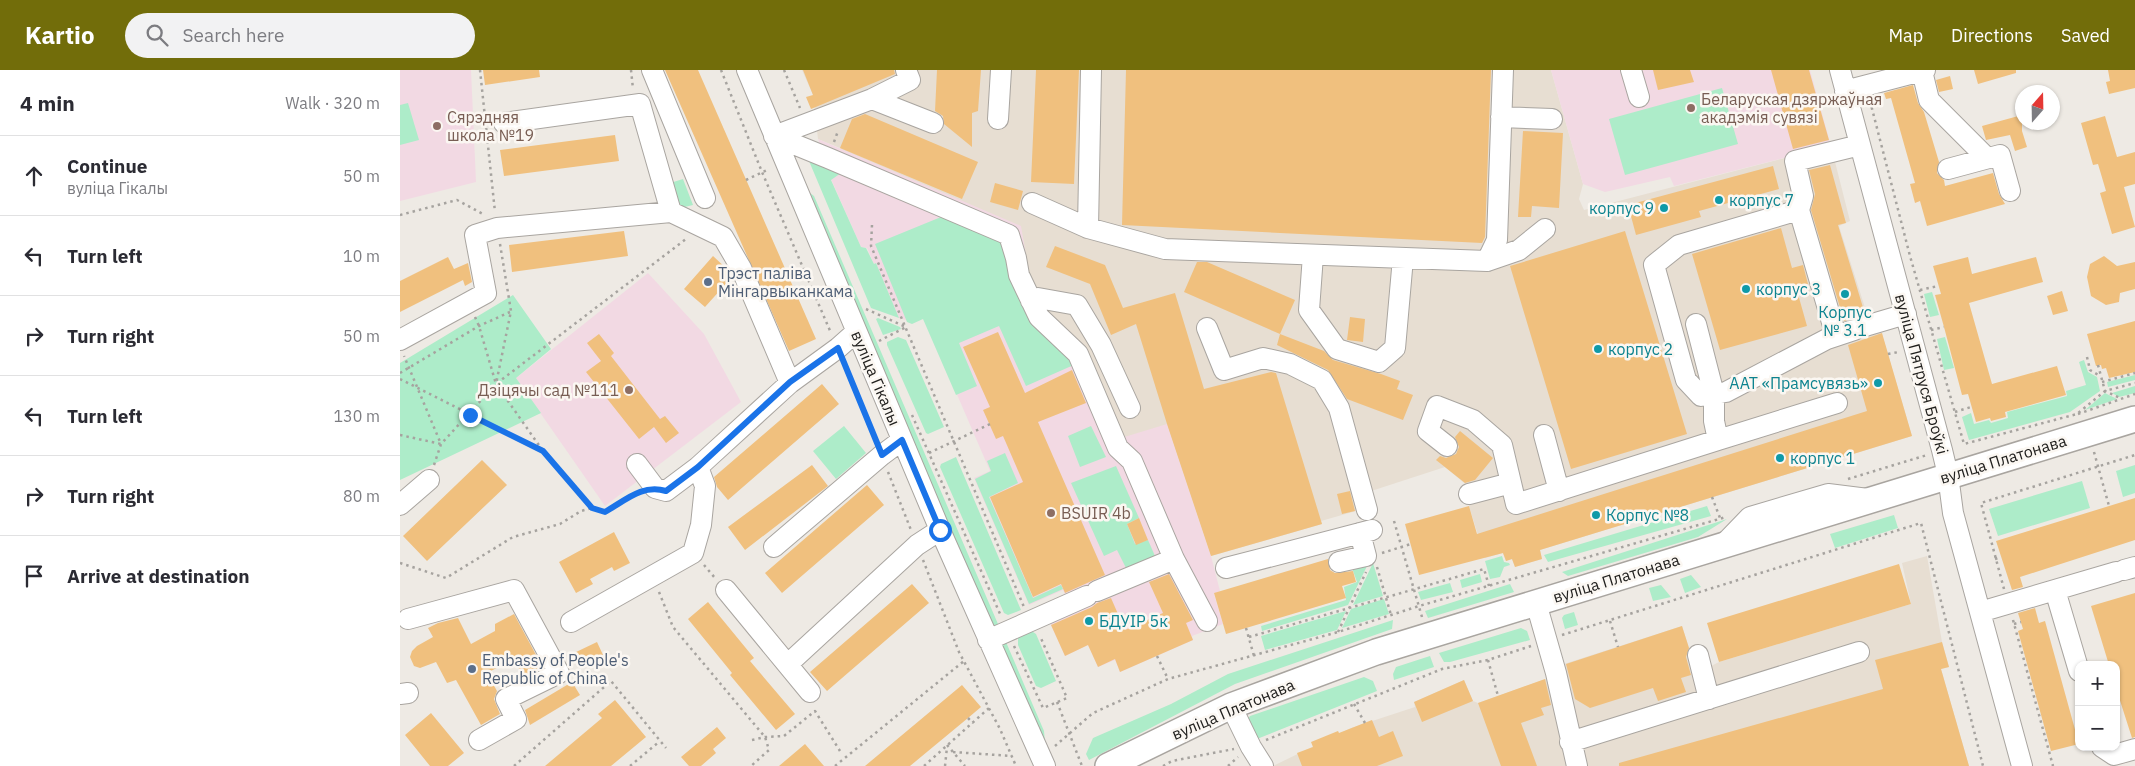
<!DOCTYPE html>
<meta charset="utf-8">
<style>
body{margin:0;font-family:"IBM Plex Sans",sans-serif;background:#f2f2f3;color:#2b2b33}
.controls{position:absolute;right:15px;bottom:15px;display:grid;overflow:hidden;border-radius:10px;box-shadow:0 1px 4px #0004}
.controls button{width:45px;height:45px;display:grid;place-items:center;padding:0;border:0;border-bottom:1px solid #e1e1e2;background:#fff;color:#2b2b33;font:25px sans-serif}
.compass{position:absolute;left:1615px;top:15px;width:45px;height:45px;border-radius:50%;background:#fff;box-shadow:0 1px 4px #0004;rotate:20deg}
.stop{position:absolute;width:15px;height:15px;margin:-11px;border:4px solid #1a73e8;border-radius:50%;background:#fff}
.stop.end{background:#1a73e8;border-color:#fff;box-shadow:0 1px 5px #0008}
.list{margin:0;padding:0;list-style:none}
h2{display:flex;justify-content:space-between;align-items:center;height:65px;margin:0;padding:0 20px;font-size:21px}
h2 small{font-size:16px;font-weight:400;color:#7c7c81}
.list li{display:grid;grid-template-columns:32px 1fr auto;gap:15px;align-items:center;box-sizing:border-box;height:80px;padding:0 20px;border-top:1px solid #e1e1e2}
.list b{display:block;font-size:19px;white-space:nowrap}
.list p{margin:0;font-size:16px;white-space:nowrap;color:#7c7c81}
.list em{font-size:16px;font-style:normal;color:#7c7c81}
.icon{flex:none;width:28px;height:28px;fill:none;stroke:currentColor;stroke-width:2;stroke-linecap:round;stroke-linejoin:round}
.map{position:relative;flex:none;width:1735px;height:696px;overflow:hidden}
header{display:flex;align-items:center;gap:30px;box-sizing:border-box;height:70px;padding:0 25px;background:#726d0a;color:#fff}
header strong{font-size:24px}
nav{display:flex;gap:28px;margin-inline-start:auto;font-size:18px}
.search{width:350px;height:45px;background:#f2f2f3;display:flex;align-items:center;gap:12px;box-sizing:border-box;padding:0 18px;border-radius:28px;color:#7c7c81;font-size:19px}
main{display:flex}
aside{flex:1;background:#fff}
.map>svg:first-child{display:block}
</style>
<header>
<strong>Kartio</strong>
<div class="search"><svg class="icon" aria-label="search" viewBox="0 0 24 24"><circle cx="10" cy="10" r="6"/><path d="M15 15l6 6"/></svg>Search here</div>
<nav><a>Map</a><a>Directions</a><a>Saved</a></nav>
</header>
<main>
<aside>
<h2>4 min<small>Walk · 320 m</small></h2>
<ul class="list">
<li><svg class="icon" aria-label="ahead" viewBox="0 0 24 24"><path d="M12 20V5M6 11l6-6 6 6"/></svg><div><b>Continue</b><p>вуліца Гікалы</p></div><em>50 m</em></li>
<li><svg class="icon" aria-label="left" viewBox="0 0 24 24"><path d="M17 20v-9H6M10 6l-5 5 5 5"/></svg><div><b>Turn left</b></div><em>10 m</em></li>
<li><svg class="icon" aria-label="right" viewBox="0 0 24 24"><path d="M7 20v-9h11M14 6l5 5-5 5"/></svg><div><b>Turn right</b></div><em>50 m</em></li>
<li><svg class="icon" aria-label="left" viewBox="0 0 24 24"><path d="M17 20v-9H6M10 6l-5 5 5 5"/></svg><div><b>Turn left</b></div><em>130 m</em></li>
<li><svg class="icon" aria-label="right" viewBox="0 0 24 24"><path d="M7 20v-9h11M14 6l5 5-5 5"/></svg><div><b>Turn right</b></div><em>80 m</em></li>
<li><svg class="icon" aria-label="arrive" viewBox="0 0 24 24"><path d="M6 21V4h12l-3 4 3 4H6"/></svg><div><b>Arrive at destination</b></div></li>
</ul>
</aside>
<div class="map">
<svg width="1735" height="696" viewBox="0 0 1735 696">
<rect width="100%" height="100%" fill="#eeeae4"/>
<path fill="#e7ded2" d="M402,0H1151L1183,114L1179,129L1184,140L1431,76L1450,151L1439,156L1473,263L1481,261L1512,366L1140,480L1142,489L1115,497L1112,489L1106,491L1103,483L1085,488L1069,436V417L1045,397L959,425L963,439L921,451L922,454L811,486L767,355L721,369L440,78L418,69L413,25Z
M1527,486L1542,572L1549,597L1541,599L1569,696H873L951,658L1015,637L1014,632L1064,610L1073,631L1078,633L1146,609L1156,603L1164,594L1282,556L1297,603L1319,592L1511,534L1502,493Z"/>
<path fill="#f2d9e3" d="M0,0H71L76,112L0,131Z
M1151,0H1410L1431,76L1274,116L1270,107L1205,122L1183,114Z
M418,69L621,156L630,208L638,228L721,368L767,354L811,486L820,521L814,524L823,554L792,566L793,570L720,602L715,590L698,597L688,575L665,586L650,553L667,529L663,520L629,535L574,408L590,401L524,248L513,252L499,248L476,193L474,194L467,178L461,177L431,109Z
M248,203L304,264L341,332L205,436L116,308Z"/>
<path fill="#adecc9" d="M1322,18L1338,74L1225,105L1209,49Z
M8,33L19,70L0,75V35Z
M409,91L441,103L431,110L461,177L466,178L474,194L476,193L499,248L471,238Z
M283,109L293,135L276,139L267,114Z
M406,120L414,126L598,554L595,556L590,555Z
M541,147L605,172L676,294L626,316L599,256L559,273L577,316L556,325L523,249L512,254L507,252L475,174Z
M1532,222L1539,245L1530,247L1524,224Z
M113,225L151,279L116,308L141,343L0,410V293Z
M478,248L500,257L501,259L483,265L476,249Z
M498,267L506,270L544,357L528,364L526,363L487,275V272Z
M1545,267L1554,298L1544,300L1537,269Z
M1684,290L1688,302L1697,307L1700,321L1670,342L1569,370L1562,347L1571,343L1574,354L1589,350L1591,353L1608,348L1607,342L1667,326L1666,321L1686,315L1679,292Z
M1735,305V310L1708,317L1707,312Z
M1735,316V323L1719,327L1712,323Z
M1705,323L1717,329L1685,340Z
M444,356L466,383L436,409L413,381Z
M691,356L706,387L680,397L668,366Z
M605,383L618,413L589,427L633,528L661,515L663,519L629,534L575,409L591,401L587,391Z
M556,387L621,540L608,545L604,543L540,397L541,394Z
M1735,395V423L1723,427L1716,401Z
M716,396L739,448L727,454L735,474L748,470L755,486L726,498L717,480L704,486L671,413Z
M1682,411L1690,438L1598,466L1589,439Z
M1307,436L1311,446L1148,492L1144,485Z
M1494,445L1498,458L1435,478L1430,464Z
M1327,449L1298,467L1168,506L1162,502Z
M1102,486L1104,492L1109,493L1110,495L1104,497L1100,507L1090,509L1085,491Z
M973,493L983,526L953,535Z
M968,494L948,535L862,561L861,556L946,530L944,517L957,512L952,498Z
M1080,504L1082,512L1062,518L1060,510Z
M1291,505L1301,517L1285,523L1280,509Z
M1050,513L1053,522L1021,530L1018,522Z
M1110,514L1114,522L1028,548L1025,541Z
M1261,515L1271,527L1253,531L1249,518Z
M984,529L989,544L942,558L951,539Z
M946,541L937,560L865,580L861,566Z
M1174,542L1178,555L1165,559L1162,548L1164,545Z
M993,550L992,559L835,614L689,690L686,684L693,668L771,634L828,604Z
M1121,558L1127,561L1130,570L1050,592H1044L1039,583Z
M630,560L636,564L656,611L641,618L636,616L618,575V566Z
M606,572L644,661L645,673L602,575Z
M1030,586L1034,597L994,610L993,604L996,597Z
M964,607L973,611L977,621L852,671L846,652L850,646Z"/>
<path fill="#f0c07e" d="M83,0H139L140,7L85,15Z
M265,0H298L416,269L389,281Z
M403,0H494L495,4L411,39L406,27L413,25Z
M537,0H581L578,41L572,43V77L544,54L543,46L535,41Z
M636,0H679L674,114L631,112Z
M726,0H1091L1085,167L1082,173L722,155Z
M1253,0H1290L1294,12L1258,20Z
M1371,0H1409L1429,70L1393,79Z
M1574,0H1616V3L1578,14Z
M1708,0H1735V18L1709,24L1706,12L1710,11Z
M1550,6L1553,19L1539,22L1536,10Z
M1513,15L1518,33L1524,42L1539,92L1537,103L1544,110L1545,116L1593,103L1599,124L1605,134L1527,156L1520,131L1515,133L1510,114L1515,113L1491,28L1486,29L1484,23Z
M465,44L578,92L562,129L440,78L452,49Z
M1622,45V61L1627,77L1615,81L1610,65L1586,70L1582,56Z
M1705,46L1717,87L1735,82V114L1724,117L1735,157L1712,164L1700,123L1706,121L1698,94L1693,95L1681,53Z
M1123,61L1163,63L1159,138L1132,136L1131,147H1118Z
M215,65L219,91L104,106L100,80Z
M1430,95L1446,153L1438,155L1465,244L1444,251L1411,140L1415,124L1409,100Z
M1373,96L1379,119L1299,141L1301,147L1236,165L1228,135Z
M595,113L623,121L618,140L590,132Z
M1381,158L1392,198L1403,195L1408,214L1396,217L1407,256L1320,280L1292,184Z
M224,161L228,186L112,202L109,175Z
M1225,161L1287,364L1171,399L1110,196Z
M655,176L705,195L723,238L775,223L804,319L871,302L876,303L922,454L811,486L767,354L736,254L711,265L690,214L646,197Z
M313,186L328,200L332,207L305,237L284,219Z
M1704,186L1717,196L1735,192V219L1720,223L1719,232L1706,235L1691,226L1687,207L1690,194Z
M48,187L54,199L68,193L72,212L65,216L63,210L0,242V211Z
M1568,187L1572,204L1636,187L1643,212L1569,233L1592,314L1657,296L1666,325L1605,342L1606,347L1591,351L1590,348L1576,352L1568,324L1562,325L1544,257L1535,225L1541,224L1533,196Z
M797,192H807L895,230L880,264L784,222Z
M1662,221L1668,241L1653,245L1647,226Z
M950,247L965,249L963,272L947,270Z
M1735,251V302L1709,308L1706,298L1702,299L1701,295L1696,296L1687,264Z
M598,262L625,323L672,300L686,333L638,352L705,505L665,523L661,514L633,527L590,427L623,412L603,366L596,369L583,340L590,337L563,277Z
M1482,263L1512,366L1140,480L1142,489L1115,497L1112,489L1106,491L1103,483L1019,505L1005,454L1069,436L1077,464L1467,341L1448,275Z
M199,264L214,283L211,286L260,349L265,346L279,363L266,373L254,357L239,369L186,302L201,291L187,273Z
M880,264L924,281L933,290L981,304L1000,311L997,319L1013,325L1003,350L947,329L928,300L877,275Z
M422,314L439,334L328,430L317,417L314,407Z
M1060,361L1093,388L1075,410L1065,413L1036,390L1040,386L1046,388L1056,384L1059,377L1055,367Z
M82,390L107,415L27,491L3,466Z
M412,395L428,416L345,480L328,457Z
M467,415L484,435L382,523L365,503Z
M950,421L955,441L942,444L937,424Z
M1735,428V470L1620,507L1623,517L1612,520L1596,471Z
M739,448L748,470L736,475L727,454Z
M214,462L230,493L214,501L212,497L190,509L193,514L176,523L159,492Z
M928,489L930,500L935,503L953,501L956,512L942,516L946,528L826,564L814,523Z
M1499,494L1511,534L1319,592L1307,553Z
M769,504L793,550L786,553L793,570L720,602L715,589L698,597L688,575L665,586L651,555L692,537L697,533L711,528L725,560L763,543L749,512Z
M512,514L529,533L427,621L410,602Z
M1735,523V667L1732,668L1716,618V595H1709L1691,536Z
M308,532L354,588L350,591L395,644L376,660L330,605L332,603L288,549Z
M1635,538L1639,553L1645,551L1679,674L1651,681L1618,561L1623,559L1618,543Z
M114,544L142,596L123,607L114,589L87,603L97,621L94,629L100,644L81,655L56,610L47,613L36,592L20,598L14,596L10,587L12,581L17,576L33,567L28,558L38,553L58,548L71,574L95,561V554Z
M1282,556L1289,578L1286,587L1291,605L1281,608L1286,622L1258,631L1253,618L1190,638L1175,629L1166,594Z
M197,572L203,585L180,595L174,583Z
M1542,572L1549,597L1541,599L1569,696H1219V693L1483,619L1475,590Z
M1145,609L1151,635L1141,638L1144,645L1121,653L1137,696H1101L1078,633Z
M1064,610L1073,631L1022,652L1014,632Z
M172,612L180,625L130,655L125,640Z
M562,615L581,637L568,648L510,696H465Z
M215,630L246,667L211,696H145L202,648L198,644Z
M31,643L64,683L48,696H30L5,665Z
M972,650L979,667L993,661L1003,686L977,696H902L897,683L913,677L911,672L938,661L939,663Z
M317,657L326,668L313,679L316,683L301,696H289L281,687Z
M405,674L424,696H379Z"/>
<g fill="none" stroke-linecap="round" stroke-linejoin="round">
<defs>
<path id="minor" d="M252,0L305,128
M347,0L540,460L645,696
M1231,0L1239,27
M1440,0L1542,380L1548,405L1553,443L1622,696
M1522,1L1529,30L1587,88
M1445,21L1525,0
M472,29L533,53
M1101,47L1152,49
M598,49L601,0
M104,53L240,34L271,142
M374,66L428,88L609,165L616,188L619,205L639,247L678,284L718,378L732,391L774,489L807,551
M374,66L472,29L510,10L506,0
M1548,99L1600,85L1610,121
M632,133L688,158L765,179L1087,191L1097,170L1103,0
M1399,140L1403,126L1395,91L1460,75
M688,158L691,0
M913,185L909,240L937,279L979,292L995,278L1003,188
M1087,191L1119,180L1145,159
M631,231L638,228L677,235L701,275L730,338
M1296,254L1314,324V351L1318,370L1437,333
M1462,257L1506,244
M807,258L824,300L863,288L890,294L922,310L939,338L967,440
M1436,266L1399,140L1279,175L1254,195L1286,310L1301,326L1326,322L1427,269L1454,260
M0,270L86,223L75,165L97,158L271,142L323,167L341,198L390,313
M1144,365L1159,421
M1047,376L1028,361L1037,336L1073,350L1102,375L1116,434L1318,370
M237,394L255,418L266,421L298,397
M1069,424L1111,413
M0,435L29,410
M1322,476L1350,447L1428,424L1468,429
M374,477L482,385L502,370
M939,492L966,486L960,463
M826,498L972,460
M1724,500L1735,497
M326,520L410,622
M1655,520L1679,601
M697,521L774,489
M1136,533L1156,603L1177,696
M1580,542L1716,502
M8,549L114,520L159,603L106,629L116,649L79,670
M171,552L293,483L301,455L305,416L298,397L390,313L438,278L456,262
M588,570L687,526
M1298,585L1309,629
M388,594L517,475L540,460
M0,624L8,623
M831,636L851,677L863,696
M1170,672L1459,582
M1702,677L1714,685L1735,679"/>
<path id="major" d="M708,696L831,636L976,582L1735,349"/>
</defs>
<use href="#minor" stroke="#a9a5a0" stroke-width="22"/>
<use href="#major" stroke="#a9a5a0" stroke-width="28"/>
<path stroke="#a6a39f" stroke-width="2.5" stroke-dasharray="2.5 4" stroke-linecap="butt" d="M80,0L95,142
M231,0L233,19
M321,0L362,102L431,263
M384,0L400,38
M1470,31L1510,186L1564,374L1677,344L1705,321L1735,313
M434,72L438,61
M346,110L369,99
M0,145L57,130L83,144
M472,155L471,176L624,537
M100,174L111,241L96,314L143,381
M1520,220L1538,216
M466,239L506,257
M75,247L79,256L96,314L286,169
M1531,260L1544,257
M479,271L506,257
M1488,284L1499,282
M1687,287L1690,300L1700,306
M444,293L475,369
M1698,295L1705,321L1720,328
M0,303L79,256L110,242
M0,309L143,381L192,438L205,441L237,424
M1702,312L1735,303
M1555,342L1571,337
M1678,344L1735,324
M512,345L601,546
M0,365L41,374L4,286
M1694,382L1709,436
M529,383L590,354
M34,395L41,374L96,314
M488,402L511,460
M1448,409L1527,385
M1312,427L1320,448
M994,451L1022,547
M982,483L1011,474
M1595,489L1601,487
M523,490L559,582L600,659L616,696
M0,493L46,508L113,467L160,454L181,441L192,438
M304,495L315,508
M977,497L991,545
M1604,519L1581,433L1735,385
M259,522L273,557L365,667L369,680L351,696
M1613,550L1653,696
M1210,551L1218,577
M1614,554L1621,552
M846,558L854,586
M938,562L966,502
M1162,565L1521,453L1583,696
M849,567L1084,499L1089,516
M614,576L643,638L667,628L640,566
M757,586L768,609
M1088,590L1098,626
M657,632L682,696
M954,634L965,653
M568,648L573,653
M352,670L365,667L384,666L415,641L440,681
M866,670L1042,599L1088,590L1131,576
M547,675L565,696
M655,676L693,643L768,609L938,562L1019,536L1326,447
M553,682L612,686
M114,696L211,611L266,678
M230,696L260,671
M435,696L564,591
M524,696L589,638
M545,696L547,677
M763,696L772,691L834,679
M828,696L838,687"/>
<use href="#minor" stroke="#fff" stroke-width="20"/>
<use href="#major" stroke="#fff" stroke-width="25"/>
</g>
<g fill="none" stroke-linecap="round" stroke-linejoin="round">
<path stroke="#1a73e8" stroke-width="6" d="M70,345L143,381L192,438L205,442C226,430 242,414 266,421L298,397L390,312L438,278L482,385L502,370L540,460"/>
</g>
<g fill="#8d6e63" stroke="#fbf7f2" stroke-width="2">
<circle cx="1291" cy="38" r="5"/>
<circle cx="37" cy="56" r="5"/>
<circle cx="229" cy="320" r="5"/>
<circle cx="651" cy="443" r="5"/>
</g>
<g fill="#0f9aa8" stroke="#fbf7f2" stroke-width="2">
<circle cx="1319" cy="130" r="5"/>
<circle cx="1264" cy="138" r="5"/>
<circle cx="1346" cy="219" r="5"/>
<circle cx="1445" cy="224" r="5"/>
<circle cx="1198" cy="279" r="5"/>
<circle cx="1478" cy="313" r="5"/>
<circle cx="1380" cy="388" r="5"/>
<circle cx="1196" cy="445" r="5"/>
<circle cx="689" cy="551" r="5"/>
</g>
<g fill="#5c6f8a" stroke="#fbf7f2" stroke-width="2">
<circle cx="308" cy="212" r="5"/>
<circle cx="72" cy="599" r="5"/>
</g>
<g text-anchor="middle" stroke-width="5" stroke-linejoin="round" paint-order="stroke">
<g font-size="16" fill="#785e54" stroke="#fbf7f2" text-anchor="start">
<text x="1301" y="35">Беларуская дзяржаўная<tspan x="1301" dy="18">акадэмія сувязі</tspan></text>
<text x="47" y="53">Сярэдняя<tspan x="47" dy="18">школа №19</tspan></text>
<text x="219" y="326" text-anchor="end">Дзіцячы сад №111</text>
<text x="661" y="449">BSUIR 4b</text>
</g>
<g font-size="16" fill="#0d838f" stroke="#fbf7f2" text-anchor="start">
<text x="1329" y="136">корпус 7</text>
<text x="1254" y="144" text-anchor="end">корпус 9</text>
<text x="1356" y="225">корпус 3</text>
<text x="1445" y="248" text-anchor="middle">Корпус<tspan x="1445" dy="18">№ 3.1</tspan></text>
<text x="1208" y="285">корпус 2</text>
<text x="1468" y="319" text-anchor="end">ААТ «Прамсувязь»</text>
<text x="1390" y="394">корпус 1</text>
<text x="1206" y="451">Корпус №8</text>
<text x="699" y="557">БДУІР 5к</text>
</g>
<g font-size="16" fill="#4e5e75" stroke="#fbf7f2" text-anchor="start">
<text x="318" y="209">Трэст паліва<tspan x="318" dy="18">Мінгарвыканкама</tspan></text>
<text x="82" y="596">Embassy of People's<tspan x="82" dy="18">Republic of China</tspan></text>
</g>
<g font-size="16" fill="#21201e" stroke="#fbf7f2">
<text transform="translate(1522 304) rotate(75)" y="6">вуліца Пятруся Броўкі</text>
<text transform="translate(476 308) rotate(67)" y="6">вуліца Гікалы</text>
<text transform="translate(1603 389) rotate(-17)" y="6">вуліца Платонава</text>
<text transform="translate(1216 508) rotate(-17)" y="6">вуліца Платонава</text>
<text transform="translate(833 639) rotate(-23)" y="6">вуліца Платонава</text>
</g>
</g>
</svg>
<div class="controls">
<button>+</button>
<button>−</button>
</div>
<svg class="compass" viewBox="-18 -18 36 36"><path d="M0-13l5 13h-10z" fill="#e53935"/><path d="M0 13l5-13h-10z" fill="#7c7c81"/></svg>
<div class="stop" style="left:540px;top:460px"></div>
<div class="stop end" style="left:70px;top:345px"></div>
</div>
</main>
